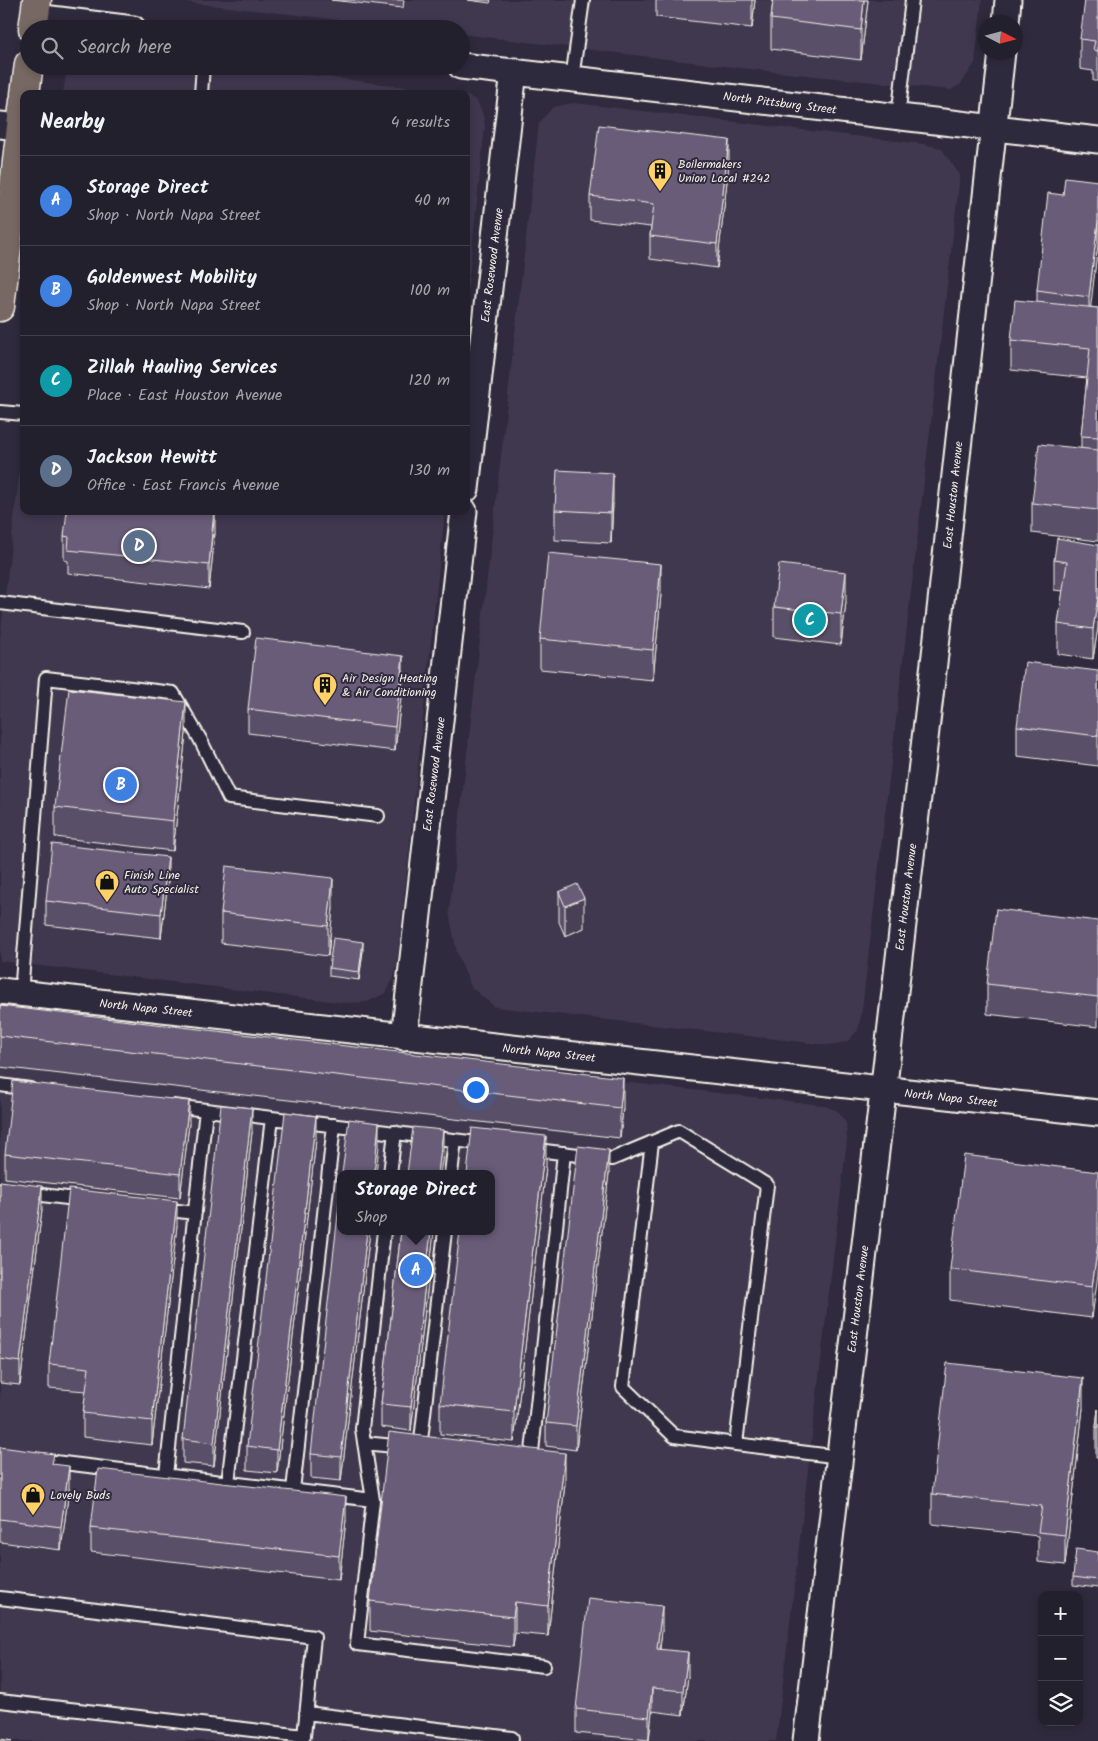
<!DOCTYPE html>
<meta charset="utf-8">
<style>
body{margin:0;font-family:Kalam,sans-serif;background:#2f2d3a;color:#f1f3f6}
.controls{position:absolute;right:15px;bottom:15px;display:grid;overflow:hidden;border-radius:10px;box-shadow:0 2px 8px #0003}
.controls button{width:45px;height:45px;display:grid;place-items:center;padding:0;border:0;border-bottom:1px solid #403e4a;background:#23202e;color:#f1f3f6;font:25px sans-serif}
.compass{position:absolute;left:978px;top:15px;width:45px;height:45px;border-radius:50%;background:#23202e;box-shadow:0 2px 8px #0003;rotate:96deg}
.you{position:absolute;left:475px;top:1089px;width:18px;height:18px;margin:-12px;border:4px solid #fff;border-radius:50%;background:#1a73e8;box-shadow:0 0 0 8px #1a73e833}
.badge{display:grid;place-items:center;width:32px;height:32px;border-radius:50%;background:#ffd166;color:#fff;font-size:16px;font-weight:700}
.pin{position:absolute;translate:-50% -50%;border:2px solid #fff;box-shadow:0 1px 5px #0006}
.popup{position:absolute;left:337px;top:1170px;width:158px;height:65px;box-sizing:border-box;display:grid;place-content:center;border-radius:10px;background:#23202e;filter:drop-shadow(0 1px 4px #0005);font-size:16px;white-space:nowrap;color:#a3a3aa}
.popup b{font-size:19px;color:#f1f3f6}
.popup::after{content:'';position:absolute;left:50%;top:100%;margin-left:-10px;border:10px solid transparent;border-top-color:#23202e}
.list{margin:0;padding:0;list-style:none}
h2{display:flex;justify-content:space-between;align-items:center;height:65px;margin:0;padding:0 20px;font-size:21px}
h2 small{font-size:16px;font-weight:400;color:#a3a3aa}
.list li{display:grid;grid-template-columns:32px 1fr auto;gap:15px;align-items:center;box-sizing:border-box;height:90px;padding:0 20px;border-top:1px solid #403e4a}
.list b{display:block;font-size:19px;white-space:nowrap}
.list p{margin:0;font-size:16px;white-space:nowrap;color:#a3a3aa}
.list em{font-size:16px;font-style:normal;color:#a3a3aa}
.icon{flex:none;width:28px;height:28px;fill:none;stroke:currentColor;stroke-width:2;stroke-linecap:round;stroke-linejoin:round}
.map{position:relative;flex:none;width:1098px;height:1741px;overflow:hidden}
.search{position:absolute;background:#23202e;box-shadow:0 2px 8px #0003;left:20px;top:20px;width:450px;height:55px;display:flex;align-items:center;gap:12px;box-sizing:border-box;padding:0 18px;border-radius:28px;color:#a3a3aa;font-size:19px}
.panel{position:absolute;background:#23202e;box-shadow:0 2px 8px #0003;left:20px;top:90px;width:450px;height:425px;border-radius:10px}
.map>svg:first-child{display:block}
</style>
<div class="map">
<svg width="1098" height="1741" viewBox="0 0 1098 1741">
<rect width="100%" height="100%" fill="#2f2a3d"/>
<filter id="ink" filterUnits="userSpaceOnUse"><feTurbulence type="fractalNoise" baseFrequency=".02" numOctaves="2"/><feDisplacementMap in="SourceGraphic" scale="10" xChannelSelector="R" yChannelSelector="G"/><feConvolveMatrix kernelMatrix="1 2 1 2 8 2 1 2 1" color-interpolation-filters="sRGB"/></filter>
<g filter="url(#ink)">
<path fill="#40394f" fill-rule="evenodd" d="M168,0H982L975,63L961,84L951,90L758,70L461,34V29H418Z
M67,66H238L463,94H63Z
M466,95L477,101L483,115L485,126L466,305Z
M574,103L923,144L941,148L960,175L862,1010L858,1030L847,1042L828,1045L495,1007L471,987L457,953L449,912L539,123L553,107Z
M24,434V511H445L398,954L394,977L386,993L367,1002L346,1003L0,961V639Z
M0,1010L822,1105L838,1111L846,1123L847,1140L776,1741H0ZM341,1174H491V1231H341Z"/>
<g fill="none" stroke-linecap="round" stroke-linejoin="round">
<defs>
<path id="service" d="M572,79L583,0
M201,94L203,66
M898,117L912,0
M0,412L24,414
M0,603L243,632
M21,994L46,678L173,693L200,739L229,798L378,816
M0,1085L30,1089
M173,1106L486,1144
M652,1142L623,1387L674,1436L736,1444
M528,1149L612,1159L679,1131L767,1185L736,1444L840,1457
M390,1174L395,1132
M451,1174L455,1140
M0,1190L84,1200
M161,1209L195,1213
M384,1231L362,1429L373,1500L357,1644L544,1666
M364,1443L404,1447
M420,1449L445,1231
M38,1460L373,1500
M526,1460L531,1461L564,1153
M166,1475L206,1110
M228,1483L272,1118
M293,1490L334,1125
M0,1598L314,1637L304,1736L0,1701
M306,1713L512,1738"/>
<path id="minor" d="M35,17L133,29
M1006,22L1008,0
M461,66L1098,140
M0,125L20,127
M466,489L514,71
M0,991L1098,1113
M404,1037L464,511
M806,1741L936,646L1002,52"/>
<path id="primary" d="M33,29L37,0
M25,94L29,64
M0,307L24,101"/>
</defs>
<use href="#service" stroke="#f4f1e8" stroke-width="16"/>
<use href="#minor" stroke="#f4f1e8" stroke-width="29"/>
<use href="#primary" stroke="#f4f1e8" stroke-width="31"/>
<use href="#service" stroke="#2f2a3d" stroke-width="12"/>
<use href="#minor" stroke="#2f2a3d" stroke-width="25"/>
<use href="#primary" stroke="#776864" stroke-width="28"/>
</g>
<path fill="#5a4f68" stroke="#f4f1e8" d="M331,0H404L403,8Z
M468,0H491L490,3Z
M656,0H755L752,28L656,17Z
M773,0H868L861,60L771,49V19Z
M1098,0V81H1093V71L1080,69V39Z
M729,164L717,268L650,259V236L651,227L590,220V196Z
M1098,181V244L1090,307L1098,308V541L1032,533V503L1081,448V436L1087,378L1011,370V340L1037,302V290L1063,195Z
M613,503L611,543L555,540V510Z
M215,533L209,589L68,573V561L64,560V536Z
M1098,545V627L1093,659L1058,654V624L1063,591L1054,590V560Z
M661,594L653,680L540,669V639Z
M846,602L841,645L774,637V607Z
M1098,671V766L1017,756V726Z
M403,679L395,751L248,733V709Z
M186,733L173,851L55,837V807Z
M168,881L161,938L46,925V901Z
M559,892L584,928L565,936L559,922Z
M333,908L328,956L221,943V913Z
M1098,921V1027L987,1014V984Z
M363,951L359,980L329,976V968Z
M0,1006L623,1108L620,1138L0,1067Z
M189,1124L180,1198L5,1178V1154Z
M252,1132L214,1466L183,1463V1439Z
M316,1140L277,1473L247,1470V1446Z
M546,1167L514,1442L440,1434V1404Z
M1098,1172L1092,1318L950,1300V1269Z
M609,1173L576,1450L546,1446V1423Z
M0,1181L42,1209L20,1385L0,1383Z
M177,1225L152,1445L83,1437V1413L86,1391L49,1388V1364Z
M370,1231L341,1481L311,1478V1454Z
M401,1231H434L411,1431L381,1427V1404Z
M1083,1408L1065,1565L1038,1562V1536L932,1524V1494Z
M1098,1409V1458H1096V1427Z
M0,1447L54,1464L69,1489L61,1550L0,1542Z
M565,1483L548,1636L515,1633L513,1647L370,1631V1601Z
M346,1520L339,1580L91,1552V1528Z
M1098,1552V1588L1073,1585V1577Z
M662,1630L660,1649L688,1676L683,1715L652,1711L649,1740L576,1733V1709Z"/>
<path fill="#4a4055" stroke="#f4f1e8" d="M752,0H755L752,28Z
M864,0H868L861,60V30Z
M729,140V164L717,268V244Z
M1098,221V244L1089,321V297Z
M613,473V503L611,543V513Z
M215,511V533L209,589V565Z
M661,564V594L653,680V650Z
M846,572V602L841,645V614Z
M1098,597V627L1093,659V629Z
M403,656V679L395,751V727Z
M186,702V733L173,851V821Z
M168,857V881L161,938V914Z
M333,878V908L328,956V926Z
M584,898V928L565,936V906Z
M363,942V951L359,980V972Z
M623,1078V1108L620,1138V1108Z
M189,1101V1124L180,1198V1174Z
M252,1108V1132L214,1466V1443Z
M316,1116V1140L277,1473V1450Z
M379,1123V1146L376,1174H374Z
M443,1130V1154L440,1174H438Z
M546,1136V1167L514,1442V1412Z
M609,1150V1173L576,1450V1426Z
M42,1186V1209L20,1385V1362Z
M177,1201V1225L152,1445V1421Z
M367,1231H370L341,1481V1457Z
M431,1231H434L411,1431V1407Z
M1098,1244V1274L1092,1318V1287Z
M1083,1378V1408L1065,1565V1535Z
M565,1453V1483L548,1636V1606Z
M69,1466V1489L61,1550V1527Z
M346,1497V1520L339,1580V1556Z
M515,1602V1633L513,1647V1617Z
M662,1606V1630L657,1673V1649Z
M688,1652V1676L683,1715V1691Z
M652,1688V1711L649,1740V1717Z"/>
<path fill="#695c79" stroke="#f4f1e8" d="M773,0H864L861,30L771,19Z
M1085,0H1098V51L1093,50L1095,41L1080,39Z
M599,125L729,140L717,244L650,236L654,204L590,196Z
M1065,177L1098,181V221L1089,297L1037,290L1048,193L1063,195Z
M1015,300L1098,308V437L1081,436L1090,348L1011,340Z
M1039,444L1098,450V510L1032,503Z
M557,470L613,473L611,513L555,510Z
M67,511H214L209,565L68,550L69,537L64,536Z
M1057,538L1098,545V597L1093,629L1058,624L1067,562L1054,560Z
M548,553L661,564L653,650L540,639Z
M779,564L846,572L841,614L774,607Z
M256,638L403,656L395,727L248,709Z
M1025,662L1098,671V736L1017,726Z
M69,689L186,702L173,821L55,807Z
M52,844L168,857L161,914L46,901Z
M226,866L333,878L328,926L221,913Z
M577,884L584,898L565,906L559,892Z
M996,909L1098,921V997L987,984Z
M333,938L363,942L359,972L329,968Z
M0,1006L623,1078L620,1108L0,1036Z
M13,1081L189,1101L180,1174L5,1154Z
M221,1105L252,1108L214,1443L183,1439Z
M285,1112L316,1116L277,1450L247,1446Z
M349,1119L379,1123L374,1174H342Z
M413,1127L443,1130L438,1174H407Z
M472,1128L546,1136L514,1412L440,1404L460,1231H491V1174H467Z
M578,1146L609,1150L576,1426L546,1423Z
M964,1155L1098,1172V1244L1092,1287L950,1269Z
M0,1181L42,1186L20,1362L0,1359Z
M341,1187V1231H367L341,1457L311,1454Z
M69,1189L177,1201L152,1421L83,1413L89,1368L49,1364Z
M401,1231H431L411,1407L381,1404Z
M947,1363L1083,1378L1065,1535L1038,1532L1042,1506L932,1494Z
M1098,1409V1428L1096,1427Z
M389,1432L565,1453L548,1606L515,1602L513,1617L370,1601Z
M0,1447L54,1454L52,1464L69,1466L61,1527L0,1519Z
M98,1469L346,1497L339,1556L91,1528Z
M1076,1549L1098,1552V1580L1073,1577Z
M588,1598L662,1606L657,1649L688,1652L683,1691L652,1688L649,1717L576,1709Z
M0,1739L13,1741H0Z"/>
</g>
<defs>
<symbol id="building-pin" viewBox="-11 -11 22 30"><path d="M0 17L-7.5 6A9.5 9.5 0 1 1 7.5 6Z" fill="#ffd166" stroke="#2f2a3d"/><path d="M-4-6H4V6H1V3H-1V6H-4ZM-2.5-4.3h1.7v1.8h-1.7ZM.8-4.3h1.7v1.8H.8ZM-2.5-1h1.7V.8h-1.7ZM.8-1h1.7V.8H.8Z" fill="#111"/></symbol>
<symbol id="shop-pin" viewBox="-11 -11 22 30"><path d="M0 17L-7.5 6A9.5 9.5 0 1 1 7.5 6Z" fill="#ffd166" stroke="#2f2a3d"/><path d="M-5-2.5h2.3a2.7 3.5 0 0 1 5.4 0H5L5.5 6h-11ZM-1.5-2.5h3a1.5 2.3 0 0 0-3 0Z" fill="#111"/></symbol>
</defs>
<g fill-rule="evenodd">
<use href="#building-pin" x="646" y="157" width="28" height="38"/>
<use href="#building-pin" x="311" y="671" width="28" height="38"/>
<use href="#shop-pin" x="93" y="868" width="28" height="38"/>
<use href="#shop-pin" x="19" y="1481" width="28" height="38"/>
</g>
<g text-anchor="middle" stroke-width="4" stroke-linejoin="round" paint-order="stroke">
<g font-size="12" fill="#f4f1e8" stroke="#2f2a3d">
<text transform="translate(780 103) rotate(7)" y="4">North Pittsburg Street</text>
<text transform="translate(492 265) rotate(-83)" y="4">East Rosewood Avenue</text>
<text transform="translate(953 495) rotate(-84)" y="4">East Houston Avenue</text>
<text transform="translate(434 774) rotate(-83)" y="4">East Rosewood Avenue</text>
<text transform="translate(906 897) rotate(-83)" y="4">East Houston Avenue</text>
<text transform="translate(146 1008) rotate(6)" y="4">North Napa Street</text>
<text transform="translate(549 1053) rotate(6)" y="4">North Napa Street</text>
<text transform="translate(951 1098) rotate(6)" y="4">North Napa Street</text>
<text transform="translate(858 1299) rotate(-83)" y="4">East Houston Avenue</text>
</g>
<g font-size="12" fill="#f4f1e8" stroke="#2f2a3d" text-anchor="start">
<text x="678" y="168">Boilermakers<tspan x="678" dy="14">Union Local #242</tspan></text>
<text x="342" y="682">Air Design Heating<tspan x="342" dy="14">&amp; Air Conditioning</tspan></text>
<text x="124" y="879">Finish Line<tspan x="124" dy="14">Auto Specialist</tspan></text>
<text x="50" y="1499">Lovely Buds</text>
</g>
</g>
</svg>
<div class="controls">
<button>+</button>
<button>−</button>
<button><svg class="icon" aria-label="layers" viewBox="0 0 24 24"><path d="M12 4l9 5-9 5-9-5zM3 14l9 5 9-5"/></svg></button>
</div>
<svg class="compass" viewBox="-18 -18 36 36"><path d="M0-13l5 13h-10z" fill="#e53935"/><path d="M0 13l5-13h-10z" fill="#a3a3aa"/></svg>
<div class="you"></div>
<div class="pin badge" style="left:416px;top:1270px;background:#3f7fe0">A</div>
<div class="popup"><b>Storage Direct</b>Shop</div>
<div class="pin badge" style="left:121px;top:785px;background:#3f7fe0">B</div>
<div class="pin badge" style="left:810px;top:620px;background:#0f9aa8">C</div>
<div class="pin badge" style="left:139px;top:546px;background:#5c6f8a">D</div>
<div class="search"><svg class="icon" aria-label="search" viewBox="0 0 24 24"><circle cx="10" cy="10" r="6"/><path d="M15 15l6 6"/></svg>Search here</div>
<section class="panel">
<h2>Nearby<small>4 results</small></h2>
<ul class="list">
<li><span class="badge" style="background:#3f7fe0">A</span><div><b>Storage Direct</b><p>Shop · North Napa Street</p></div><em>40 m</em></li>
<li><span class="badge" style="background:#3f7fe0">B</span><div><b>Goldenwest Mobility</b><p>Shop · North Napa Street</p></div><em>100 m</em></li>
<li><span class="badge" style="background:#0f9aa8">C</span><div><b>Zillah Hauling Services</b><p>Place · East Houston Avenue</p></div><em>120 m</em></li>
<li><span class="badge" style="background:#5c6f8a">D</span><div><b>Jackson Hewitt</b><p>Office · East Francis Avenue</p></div><em>130 m</em></li>
</ul>
</section>
</div>
